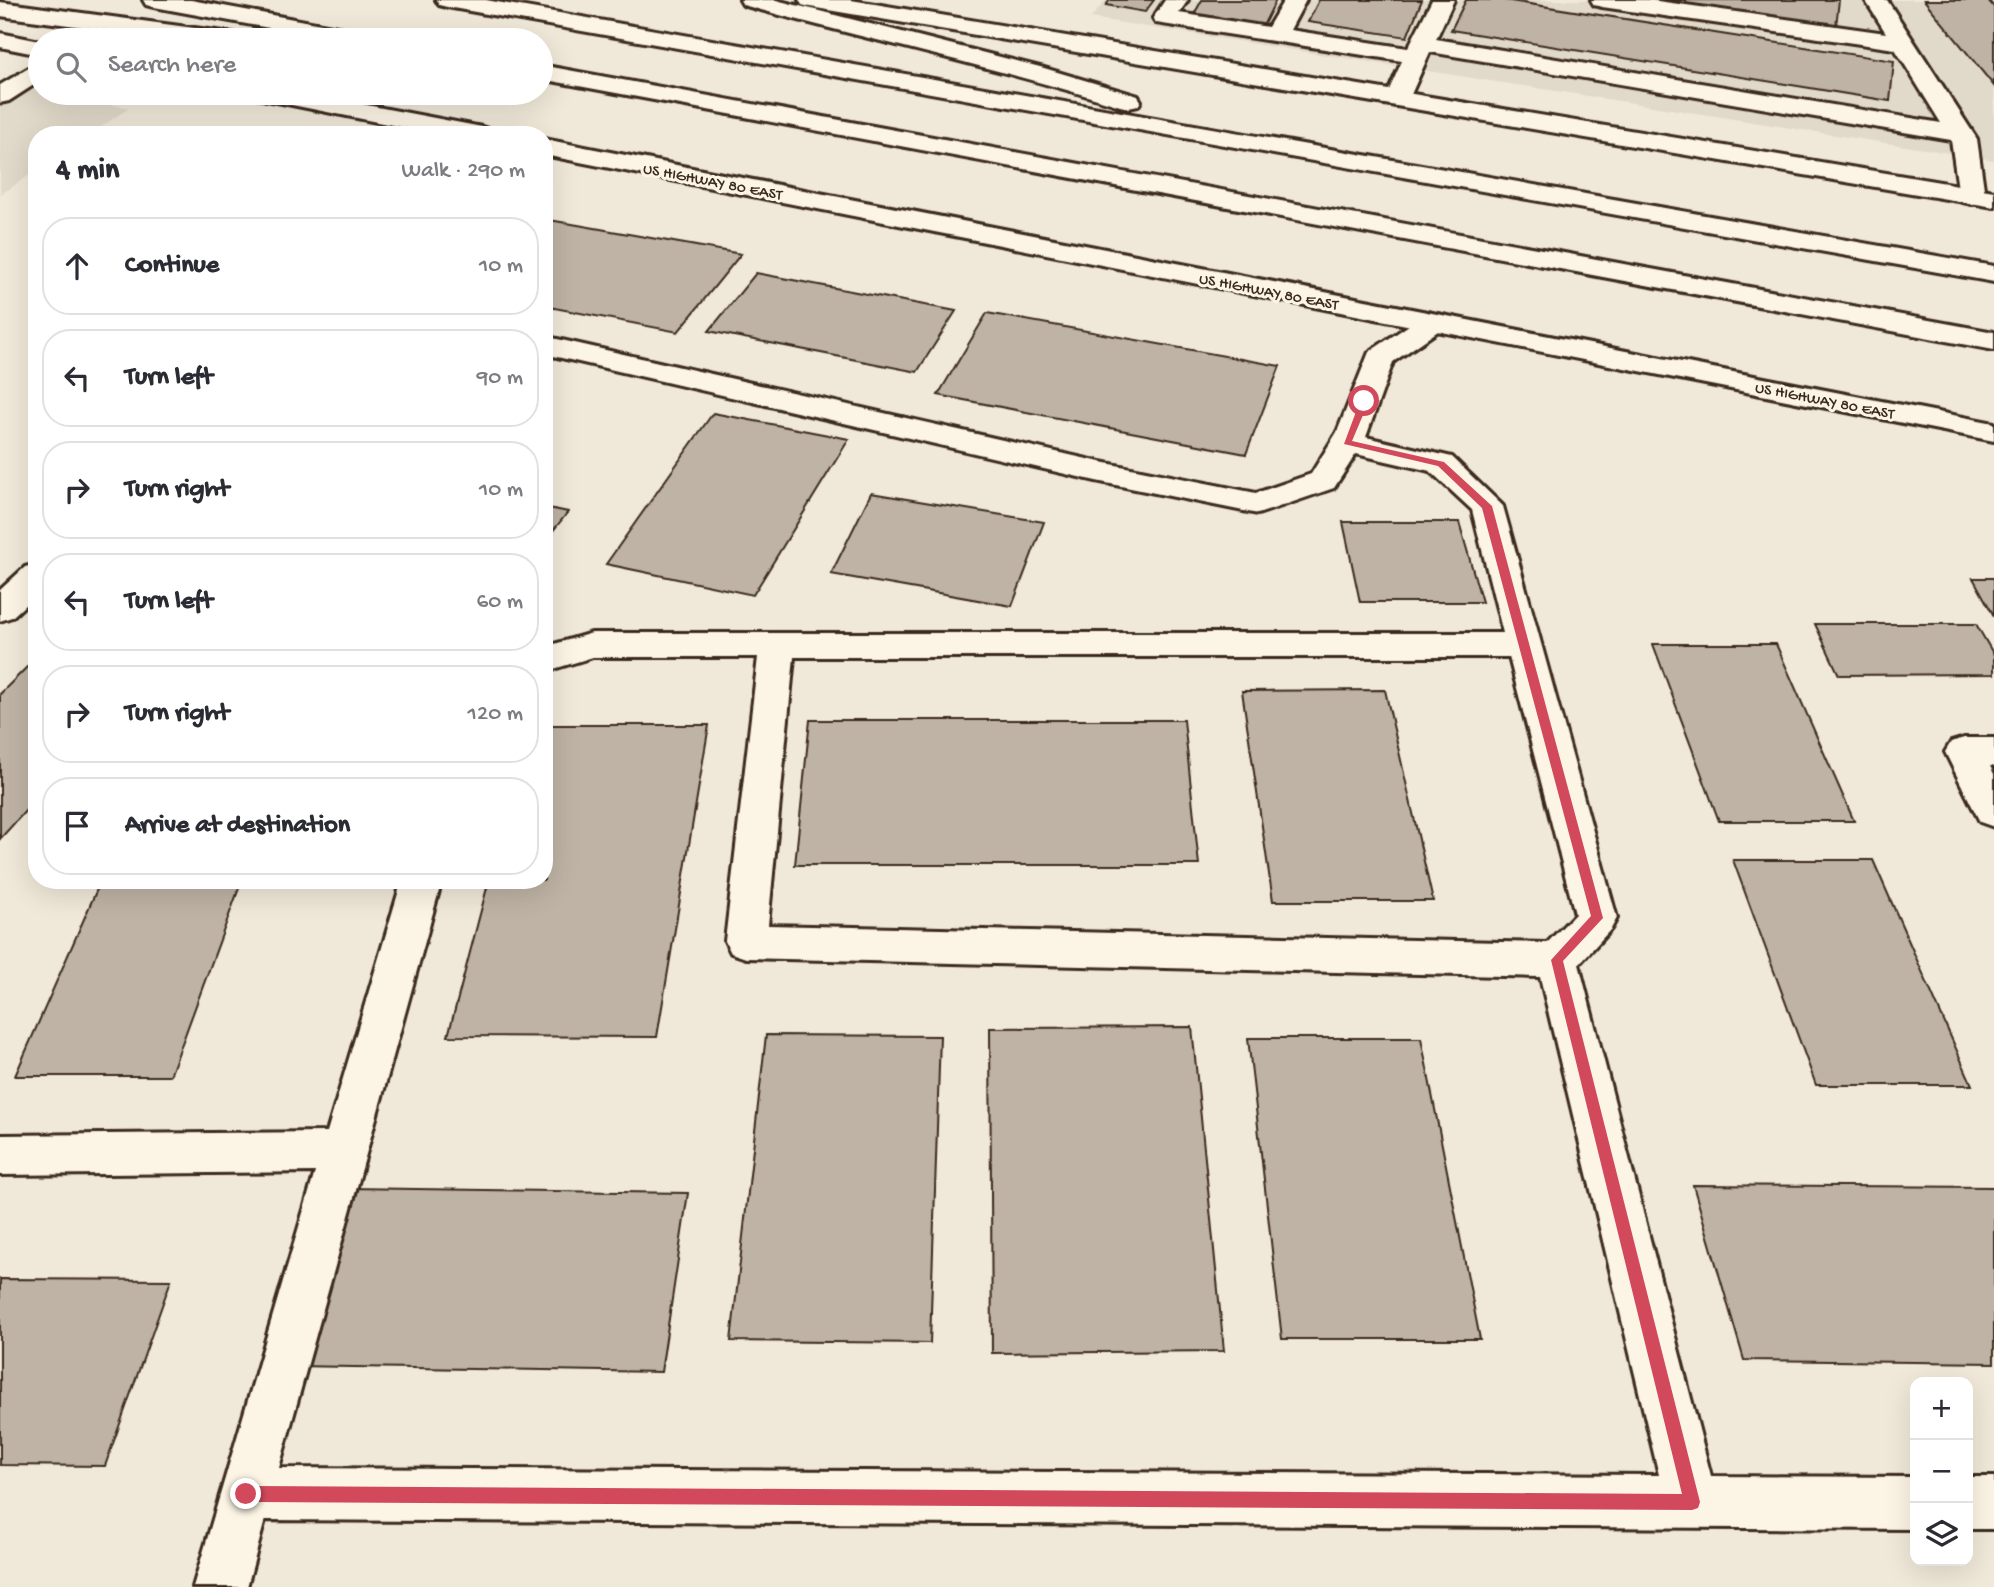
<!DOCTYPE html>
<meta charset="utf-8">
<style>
body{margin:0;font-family:"Gochi Hand",sans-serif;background:#f7f7f7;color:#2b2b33}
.controls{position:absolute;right:21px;bottom:21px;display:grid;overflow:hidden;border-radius:14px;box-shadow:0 7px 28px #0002}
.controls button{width:63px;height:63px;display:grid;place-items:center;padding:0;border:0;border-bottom:2px solid #e1e1e2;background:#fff;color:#2b2b33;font:35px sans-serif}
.stop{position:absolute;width:21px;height:21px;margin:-16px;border:5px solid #d1495b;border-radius:50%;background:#fff}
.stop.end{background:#d1495b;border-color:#fff;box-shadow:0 2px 7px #0008}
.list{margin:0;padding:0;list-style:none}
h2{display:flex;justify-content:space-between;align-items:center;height:91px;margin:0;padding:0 28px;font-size:30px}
h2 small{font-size:23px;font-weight:400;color:#7c7c81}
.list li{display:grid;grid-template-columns:46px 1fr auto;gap:21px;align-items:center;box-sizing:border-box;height:98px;margin:0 14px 14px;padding:0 14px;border:2px solid #e1e1e2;border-radius:28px}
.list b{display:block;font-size:26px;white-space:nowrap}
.list em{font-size:23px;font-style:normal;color:#7c7c81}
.icon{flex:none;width:38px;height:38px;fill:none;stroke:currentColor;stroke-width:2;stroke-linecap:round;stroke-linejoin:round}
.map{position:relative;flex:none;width:1994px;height:1587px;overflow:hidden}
.search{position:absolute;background:#fff;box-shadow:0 7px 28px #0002;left:28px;top:28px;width:525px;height:77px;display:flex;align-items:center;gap:18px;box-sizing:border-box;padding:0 24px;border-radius:38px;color:#7c7c81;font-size:26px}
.panel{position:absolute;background:#fff;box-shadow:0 7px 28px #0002;left:28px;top:126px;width:525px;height:763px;border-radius:28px}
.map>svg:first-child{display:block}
</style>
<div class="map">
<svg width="1994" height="1587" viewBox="0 0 1994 1587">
<rect width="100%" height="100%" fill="#f0e9d9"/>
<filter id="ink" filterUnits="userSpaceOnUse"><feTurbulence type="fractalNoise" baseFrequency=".0143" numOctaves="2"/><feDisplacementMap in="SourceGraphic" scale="14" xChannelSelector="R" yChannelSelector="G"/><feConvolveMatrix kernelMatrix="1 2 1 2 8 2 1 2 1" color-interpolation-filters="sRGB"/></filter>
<g filter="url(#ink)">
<path fill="#e1d9c9" d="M1106,0H1994V160L1091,18Z
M0,82L40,90V93H54L129,108L89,135H37V170L0,195Z"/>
<path fill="#beb3a4" stroke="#3b2a1e" stroke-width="2" d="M1110,0H1154L1145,12L1106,5Z
M1202,0H1276L1263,26L1193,16Z
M1319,0H1422L1407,37L1308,22Z
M1466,0H1504L1894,61L1890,101L1451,30Z
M1663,0H1839L1836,26Z
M1924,0H1988L1994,7V86Z
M544,219L741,254L678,332L544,306Z
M756,273L956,311L917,372L709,331Z
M987,313L1280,366L1246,454L938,395Z
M713,413L849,439L753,595L606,564Z
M871,493L1044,522L1012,606L831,574Z
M544,507L568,512L544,542Z
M1343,522H1459L1482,602H1360Z
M1973,578H1994V616Z
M1815,624H1976L1994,655V674L1839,675Z
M1653,644H1776L1854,821H1719Z
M37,657V798L0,839V694Z
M1385,690L1433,901H1273L1242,691Z
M810,720H1184L1199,865H795Z
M544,725H709L657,1037L448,1036L489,880H544Z
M1733,860H1873L1972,1085H1816Z
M101,880H242L170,1076H15Z
M1192,1027L1224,1351L992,1353L990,1028Z
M766,1035L940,1036L930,1343L731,1341Z
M1248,1038H1421L1480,1339H1282Z
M1693,1185L1994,1187V1363L1744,1360Z
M348,1188L688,1193L661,1372L294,1366Z
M0,1279L171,1280L105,1466L0,1465Z"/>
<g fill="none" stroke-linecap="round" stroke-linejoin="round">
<defs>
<path id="minor" d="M1165,0H1188L1179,13L1268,27L1284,0H1306L1290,30L1408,48L1432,0H1454L1436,39L1941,123L1895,49L1602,7L1594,5L1591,0H1650L1886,33L1865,0H1887L1977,139L1985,196L1981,202L1972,204L1963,202L1959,196L1951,140L1430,52L1409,99L1406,104L1397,106L1388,104L1385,99L1402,61L1156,23L1153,18Z
M40,64V81L9,101L0,103V85L32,66Z
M1431,314L1441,317L1446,323L1441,329L1393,362L1366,437L1452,457L1503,506L1617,918L1611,929L1579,964L1711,1476L1915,1477V1529L265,1520L247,1587H193L315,1172L0,1175V1135L327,1132L402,880H442L279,1468L1659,1475L1540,977L746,958L731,953L725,941L758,657H593L544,672V647L592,633H1503L1472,510L1430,471L1356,454L1334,488L1258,514L1096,481L544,354V336L1096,461L1256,493L1311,474L1337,432L1369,352L1421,317ZM794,657H1509L1575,914L1547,943L768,925Z
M37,564V594L12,617L0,621V590L25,567Z
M1964,738H1994V766H1990L1994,774V827L1980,822L1945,752L1951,742Z
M1968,1477H1994V1529H1968Z"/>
<path id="major" d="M799,0H851L1994,191V207L810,7L802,5Z
M0,33L40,41V55L0,47Z
M255,93H304L482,127L491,130L494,135H442L267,100L258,98Z
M544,139L1994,423V441L544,155Z"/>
<path id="highway" d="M143,0H191L370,33L378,35L382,40H334L154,7L146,5Z
M436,0H486L1994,266V282L447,7L439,5Z
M740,0H776L1044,68L1138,96L1141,101L1138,106L1129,108L1120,106C996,67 868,40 743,5Z
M0,2L232,33L240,35L244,40H182L0,16Z
M541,65L1994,332V350L541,79Z"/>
</defs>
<use href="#minor" stroke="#3b2a1e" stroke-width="6"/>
<use href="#major" stroke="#3b2a1e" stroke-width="6"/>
<use href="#highway" stroke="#3b2a1e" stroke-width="6"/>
<use href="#minor" fill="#fcf5e5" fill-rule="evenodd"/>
<use href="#major" fill="#fcf5e5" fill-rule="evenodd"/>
<use href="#highway" fill="#fcf5e5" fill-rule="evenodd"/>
</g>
</g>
<path fill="#d1495b" d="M1364,398L1369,401L1352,441L1444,462L1492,506L1603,918L1563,961L1700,1502L1698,1508L1692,1510L246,1502L241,1500L239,1494L241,1489L246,1486L1682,1494L1551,960L1591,916L1482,508L1438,466L1344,444L1360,401Z"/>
<g text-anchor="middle" stroke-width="6" stroke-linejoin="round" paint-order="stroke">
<g font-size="16" fill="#3b2a1e" stroke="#fcf5e5">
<text transform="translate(713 180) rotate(11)" y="6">US HIGHWAY 80 EAST</text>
<text transform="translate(1269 290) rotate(11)" y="6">US HIGHWAY 80 EAST</text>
<text transform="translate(1825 399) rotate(11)" y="6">US HIGHWAY 80 EAST</text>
</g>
</g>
</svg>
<div class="controls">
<button>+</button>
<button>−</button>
<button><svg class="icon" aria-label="layers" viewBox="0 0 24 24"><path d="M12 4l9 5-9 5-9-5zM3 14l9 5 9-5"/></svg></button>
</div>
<div class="stop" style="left:1364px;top:401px"></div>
<div class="stop end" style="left:246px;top:1494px"></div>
<div class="search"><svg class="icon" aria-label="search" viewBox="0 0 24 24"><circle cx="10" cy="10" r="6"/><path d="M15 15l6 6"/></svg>Search here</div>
<section class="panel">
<h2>4 min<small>Walk · 290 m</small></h2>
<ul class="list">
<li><svg class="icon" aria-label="ahead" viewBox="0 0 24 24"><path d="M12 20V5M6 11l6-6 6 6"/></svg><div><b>Continue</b></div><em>10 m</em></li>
<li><svg class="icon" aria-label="left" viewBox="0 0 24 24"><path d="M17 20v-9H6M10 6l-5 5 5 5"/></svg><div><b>Turn left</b></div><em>90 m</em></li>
<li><svg class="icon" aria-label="right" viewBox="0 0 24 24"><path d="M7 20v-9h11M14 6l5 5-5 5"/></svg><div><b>Turn right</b></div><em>10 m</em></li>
<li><svg class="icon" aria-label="left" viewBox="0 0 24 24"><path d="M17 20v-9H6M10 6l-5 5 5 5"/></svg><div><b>Turn left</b></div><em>60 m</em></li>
<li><svg class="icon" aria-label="right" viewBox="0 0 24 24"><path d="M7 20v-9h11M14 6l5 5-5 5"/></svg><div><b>Turn right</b></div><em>120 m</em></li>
<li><svg class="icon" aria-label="arrive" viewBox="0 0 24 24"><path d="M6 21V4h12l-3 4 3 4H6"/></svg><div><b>Arrive at destination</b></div></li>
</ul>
</section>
</div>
